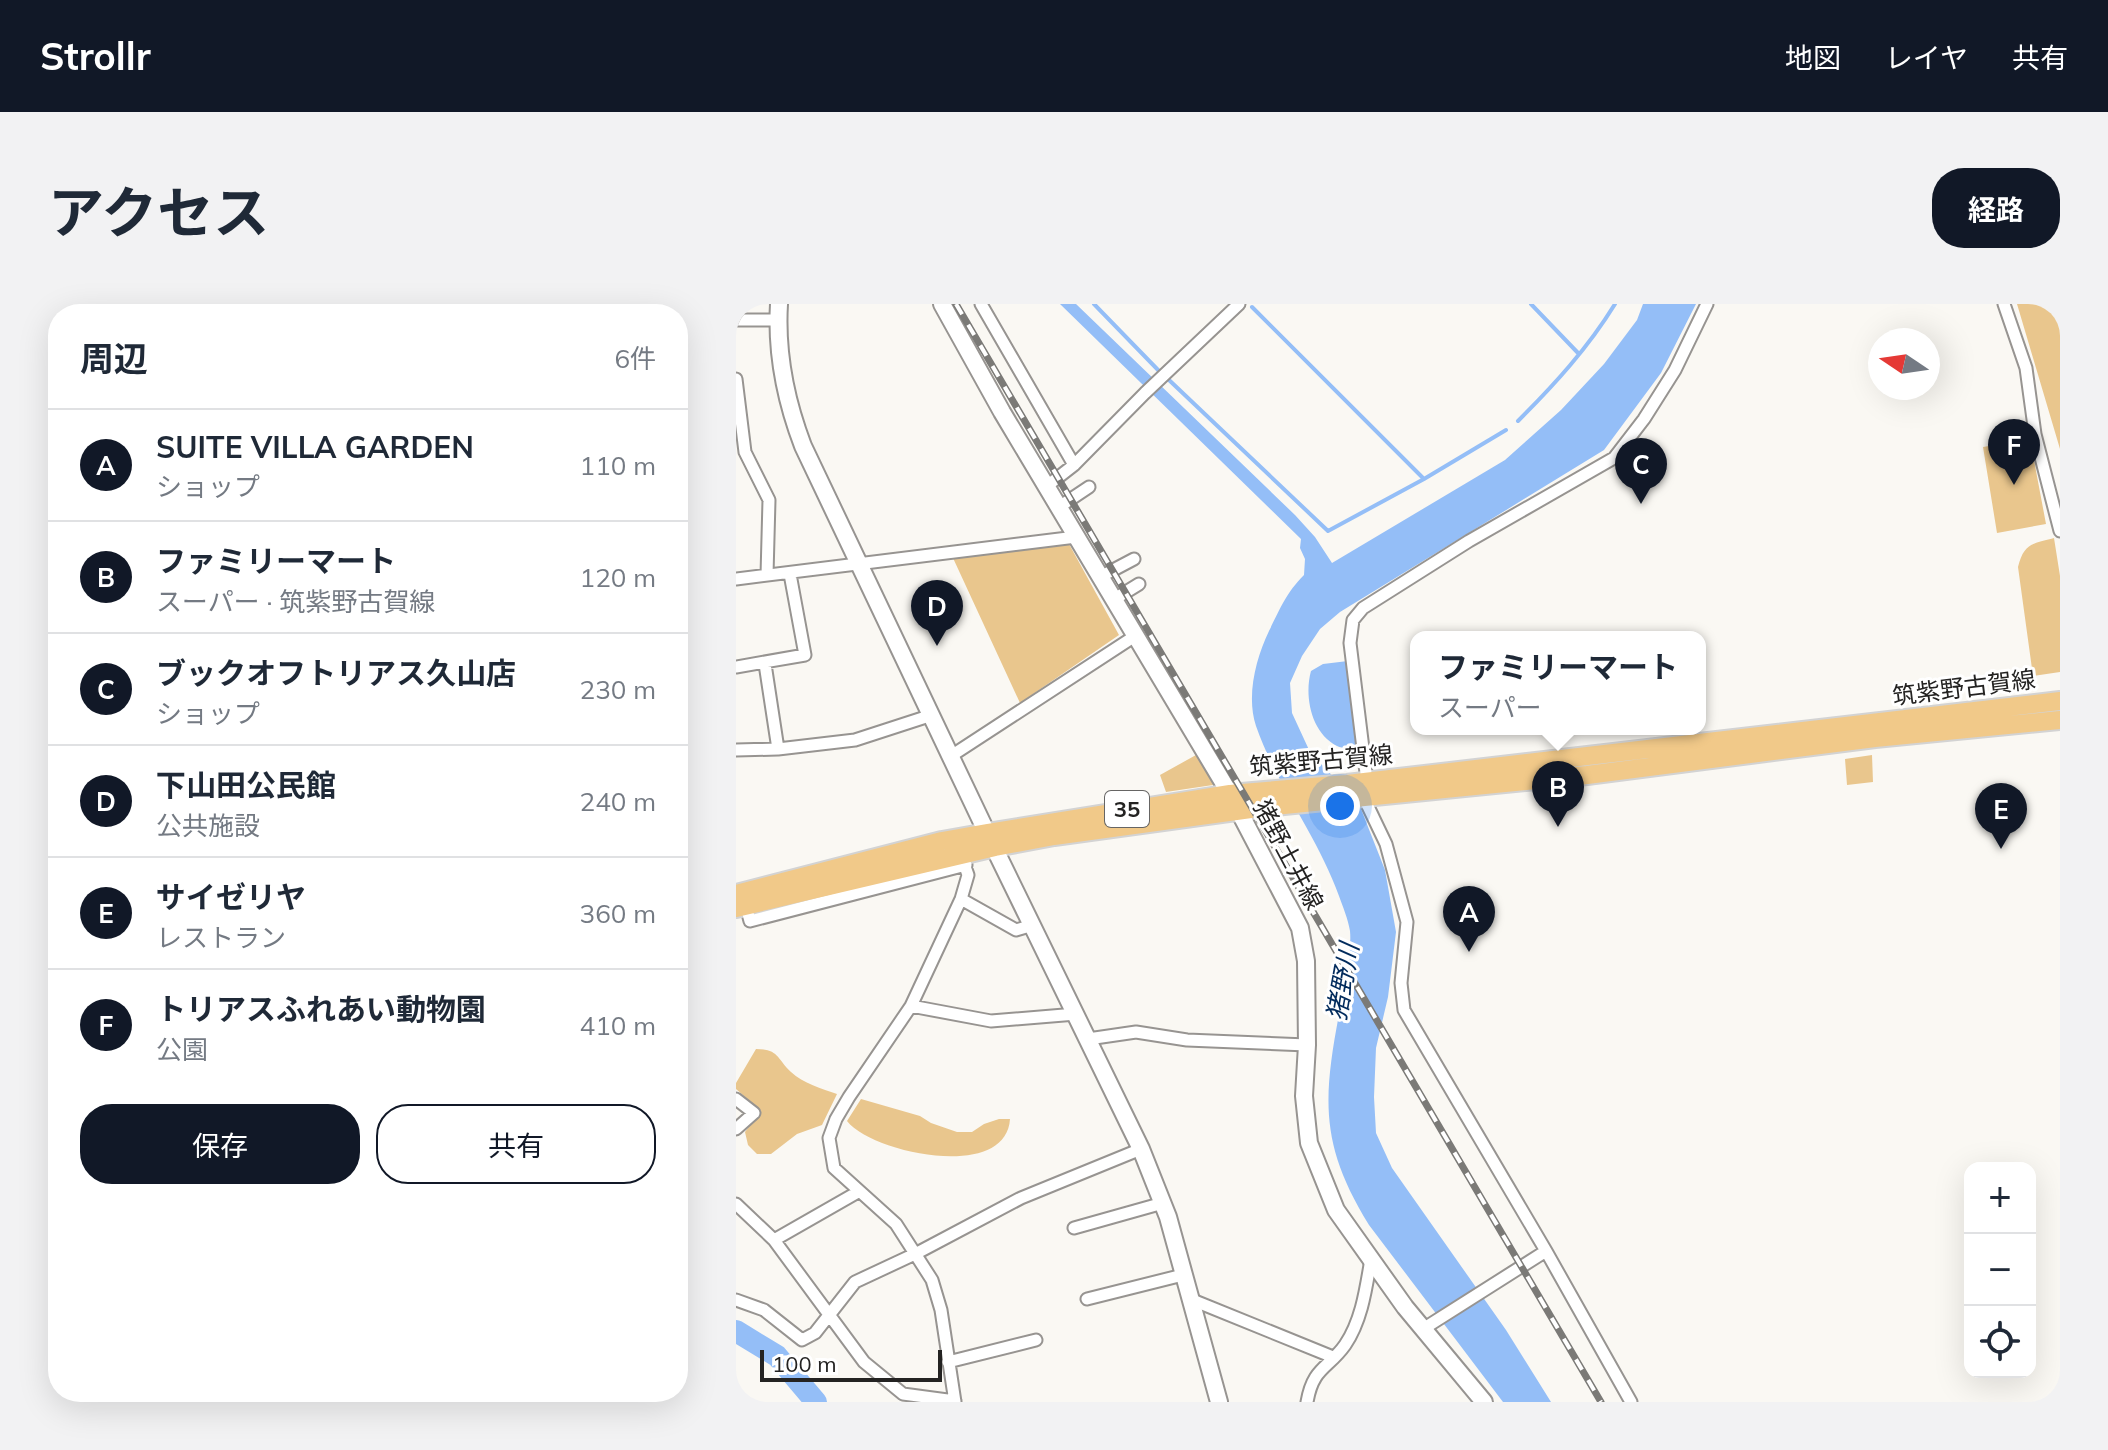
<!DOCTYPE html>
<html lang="ja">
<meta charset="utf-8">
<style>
body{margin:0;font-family:Mulish,"Noto Sans JP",sans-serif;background:#f2f2f3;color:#1f2937}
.controls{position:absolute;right:24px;bottom:24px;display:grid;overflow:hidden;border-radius:16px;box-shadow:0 8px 32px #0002}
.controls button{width:72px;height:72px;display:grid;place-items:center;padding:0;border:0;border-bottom:2px solid #e0e1e3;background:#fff;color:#1f2937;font:40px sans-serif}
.compass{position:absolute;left:1132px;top:24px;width:72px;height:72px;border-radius:50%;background:#fff;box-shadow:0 8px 32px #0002;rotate:283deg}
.scale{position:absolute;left:24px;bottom:20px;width:182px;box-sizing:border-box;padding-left:8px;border:4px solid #242322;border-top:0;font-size:22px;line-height:28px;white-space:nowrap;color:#242322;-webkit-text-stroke:6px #fff;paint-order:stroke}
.you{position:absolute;left:604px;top:502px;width:28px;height:28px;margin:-20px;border:6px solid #fff;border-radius:50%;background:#1a73e8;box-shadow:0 0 0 12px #1a73e833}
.badge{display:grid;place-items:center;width:52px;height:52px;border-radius:50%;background:#111827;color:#fff;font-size:26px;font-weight:700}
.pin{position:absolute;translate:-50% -66px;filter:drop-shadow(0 2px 4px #0008)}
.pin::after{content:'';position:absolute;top:42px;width:28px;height:24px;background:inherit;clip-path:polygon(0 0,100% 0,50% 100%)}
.popup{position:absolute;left:674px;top:327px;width:296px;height:104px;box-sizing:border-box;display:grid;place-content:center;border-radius:16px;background:#fff;filter:drop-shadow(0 2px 6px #0005);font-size:26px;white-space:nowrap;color:#747a83}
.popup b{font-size:30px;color:#1f2937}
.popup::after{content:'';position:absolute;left:50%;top:100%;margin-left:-16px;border:16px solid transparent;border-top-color:#fff}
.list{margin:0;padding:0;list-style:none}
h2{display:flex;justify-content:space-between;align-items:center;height:104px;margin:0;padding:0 32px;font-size:34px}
h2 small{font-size:26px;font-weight:400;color:#747a83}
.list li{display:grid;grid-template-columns:52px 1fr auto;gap:24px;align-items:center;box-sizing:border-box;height:112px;padding:0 32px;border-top:2px solid #e0e1e3}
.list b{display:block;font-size:30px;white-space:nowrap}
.list p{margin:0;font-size:26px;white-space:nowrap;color:#747a83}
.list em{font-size:26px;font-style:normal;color:#747a83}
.actions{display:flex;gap:16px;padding:24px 32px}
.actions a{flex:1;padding:18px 0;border:2px solid #111827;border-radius:32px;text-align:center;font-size:28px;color:#111827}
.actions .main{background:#111827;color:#fff}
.icon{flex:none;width:44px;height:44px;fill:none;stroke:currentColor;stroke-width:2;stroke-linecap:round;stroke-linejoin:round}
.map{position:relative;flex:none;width:1324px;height:1098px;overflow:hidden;border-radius:32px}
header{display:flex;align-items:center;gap:48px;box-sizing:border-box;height:112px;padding:0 40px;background:#111827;color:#fff}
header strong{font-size:38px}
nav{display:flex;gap:44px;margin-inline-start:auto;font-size:28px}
.intro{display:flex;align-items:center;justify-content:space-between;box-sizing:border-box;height:192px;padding:0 48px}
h1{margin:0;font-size:56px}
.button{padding:20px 36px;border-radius:32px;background:#111827;color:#fff;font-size:28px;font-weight:700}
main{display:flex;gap:48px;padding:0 48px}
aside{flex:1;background:#fff;border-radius:32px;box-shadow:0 8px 32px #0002}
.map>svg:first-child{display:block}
</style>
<header>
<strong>Strollr</strong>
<nav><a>地図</a><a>レイヤ</a><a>共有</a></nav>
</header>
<div class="intro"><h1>アクセス</h1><a class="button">経路</a></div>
<main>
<aside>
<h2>周辺<small>6件</small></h2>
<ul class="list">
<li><span class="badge">A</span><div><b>SUITE VILLA GARDEN</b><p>ショップ</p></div><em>110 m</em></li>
<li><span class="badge">B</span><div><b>ファミリーマート</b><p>スーパー · 筑紫野古賀線</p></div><em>120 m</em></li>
<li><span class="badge">C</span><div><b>ブックオフトリアス久山店</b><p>ショップ</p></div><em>230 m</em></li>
<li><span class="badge">D</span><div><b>下山田公民館</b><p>公共施設</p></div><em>240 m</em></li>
<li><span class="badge">E</span><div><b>サイゼリヤ</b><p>レストラン</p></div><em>360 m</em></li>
<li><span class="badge">F</span><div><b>トリアスふれあい動物園</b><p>公園</p></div><em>410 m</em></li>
</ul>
<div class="actions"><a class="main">保存</a><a>共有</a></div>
</aside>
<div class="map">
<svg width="1324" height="1098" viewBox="0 0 1324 1098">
<rect width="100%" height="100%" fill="#faf8f3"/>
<path fill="#e9c68d" d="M1281,0H1324V145Z
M1294,135L1310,220L1261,229L1247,143Z
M1318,234L1324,272V368L1297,372L1282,263C1288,239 1296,240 1318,234Z
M333,240L383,331L284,399L217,254Z
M460,451L473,468L477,481L430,488L424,471Z
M1136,451L1137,478L1111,481L1109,455Z
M20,745C43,745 41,755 55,768C67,779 86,785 101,790L86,821L61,830L35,850H21L12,841L9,828L25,807L0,785V779Z
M125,795L184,812L195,819L221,828H236L248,820L263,815H274C270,878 136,849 111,817Z"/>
<path fill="#94bef7" d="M324,0H340L559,211L579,233L596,259L769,156L825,106L868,60L901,16L907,0H960L925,69L868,146L604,308L584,325L566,352L554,379L556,409L574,448L623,500L649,566L660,628L652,693L640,744L638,793L640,829L656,864L770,1026L815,1098H767L633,921C583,840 587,794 604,705C608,683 616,648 614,627C612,615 607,603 603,592C582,533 540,480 520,422C510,392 520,354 533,327C544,305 550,289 568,271L569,255L564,244L565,235Z
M612,357L621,445C615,444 607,445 601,442C575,429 568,392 575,367L587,360Z"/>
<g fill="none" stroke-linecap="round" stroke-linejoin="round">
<path stroke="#94bef7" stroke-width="4" d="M358,0L424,68
M795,0L843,50
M433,76L592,227L688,175L516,3
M782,117C818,81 852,44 879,0
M688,175L770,126"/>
<path stroke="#94bef7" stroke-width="22" d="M0,1027L41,1052L80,1098"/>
<defs>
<path id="street" d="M245,0L338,161
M1268,0L1290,64L1299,130L1324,227
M0,16H42
M0,75L9,148L33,196L31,271
M311,182L338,161L409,89L503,0
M323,203L353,183
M364,273L398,255
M0,275L340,233
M377,296L403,280
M29,360L42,445
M0,363L69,351L54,270
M0,446L42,445L119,436L196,411
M215,452L399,332
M631,477L614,339L617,316L627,304L733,237L878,154L908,115L939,66L971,0
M628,494L650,540L671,618L665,679L668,706L810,947L895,1098
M225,595L280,626L297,621
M10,602L14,617L230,561
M175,702L255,717L340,710
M352,735L400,728L451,736L571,741
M0,795L18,809L0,825
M0,900L38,936L128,1058L167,1090L219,1097
M338,924L427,899
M38,936L122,888
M351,995L447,971
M454,995L597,1053
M0,996L28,1006L66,1036L79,1029L119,978L181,949L285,894L405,845
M687,1025L810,947
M212,1058L300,1036
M219,1098L205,1006L196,976L160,920L98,864L93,834L100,815L113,793L175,702L225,595L232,571L225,551
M571,1098C577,1063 592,1065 609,1041C626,1016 630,984 635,955"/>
<path id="secondary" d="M43,0C40,50 49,95 67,142L251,529L405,845L432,913L483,1098
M206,0L266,108L494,490L564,624L570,657L571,741L568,792L573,839L600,906L669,1003L748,1098"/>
<path id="primary" d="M0,590L206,537L251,529L494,490L611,480L1324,397
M0,604L259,543L318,532L538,502L851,471L1139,434L1324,416"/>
</defs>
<use href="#street" stroke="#979491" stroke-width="15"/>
<use href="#secondary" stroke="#979491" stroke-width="20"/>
<use href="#primary" stroke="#d3d3d3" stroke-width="22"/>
<use href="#street" stroke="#fff" stroke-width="11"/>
<use href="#secondary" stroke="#fff" stroke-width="16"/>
<use href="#primary" stroke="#f1c989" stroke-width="18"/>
<defs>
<path id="rail" d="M220,0L865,1098"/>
</defs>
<use href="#rail" stroke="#7b7a77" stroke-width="7"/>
<use href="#rail" stroke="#fff" stroke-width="4" stroke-dasharray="12" stroke-linecap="butt"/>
</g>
<g text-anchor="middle" stroke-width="6" stroke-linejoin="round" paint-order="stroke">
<rect fill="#fff" stroke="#666564" stroke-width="2" x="369" y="487" width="44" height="36" rx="6"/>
<g font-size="22" font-weight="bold" fill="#242322">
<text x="391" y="513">35</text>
</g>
<g font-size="24" fill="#242322" stroke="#fff">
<text transform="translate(1228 384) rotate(-7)" y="8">筑紫野古賀線</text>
<text transform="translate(585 457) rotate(-5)" y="8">筑紫野古賀線</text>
<text transform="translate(552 551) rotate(62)" y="8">猪野土井線</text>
</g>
<g font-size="26" font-style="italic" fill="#022b5c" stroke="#fff">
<text transform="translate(607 678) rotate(-80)" y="9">猪野川</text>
</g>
</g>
</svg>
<div class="controls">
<button>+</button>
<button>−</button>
<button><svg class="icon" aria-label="locate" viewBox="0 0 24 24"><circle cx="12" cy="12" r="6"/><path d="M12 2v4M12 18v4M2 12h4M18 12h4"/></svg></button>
</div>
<svg class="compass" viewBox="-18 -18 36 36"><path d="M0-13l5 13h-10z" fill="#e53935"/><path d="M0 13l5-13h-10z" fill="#747a83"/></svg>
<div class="scale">100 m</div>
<div class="you"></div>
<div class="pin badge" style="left:733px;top:648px">A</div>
<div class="pin badge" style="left:822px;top:523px">B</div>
<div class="popup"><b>ファミリーマート</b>スーパー</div>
<div class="pin badge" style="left:905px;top:200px">C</div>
<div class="pin badge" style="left:201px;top:342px">D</div>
<div class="pin badge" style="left:1265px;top:545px">E</div>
<div class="pin badge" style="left:1278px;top:181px">F</div>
</div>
</main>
